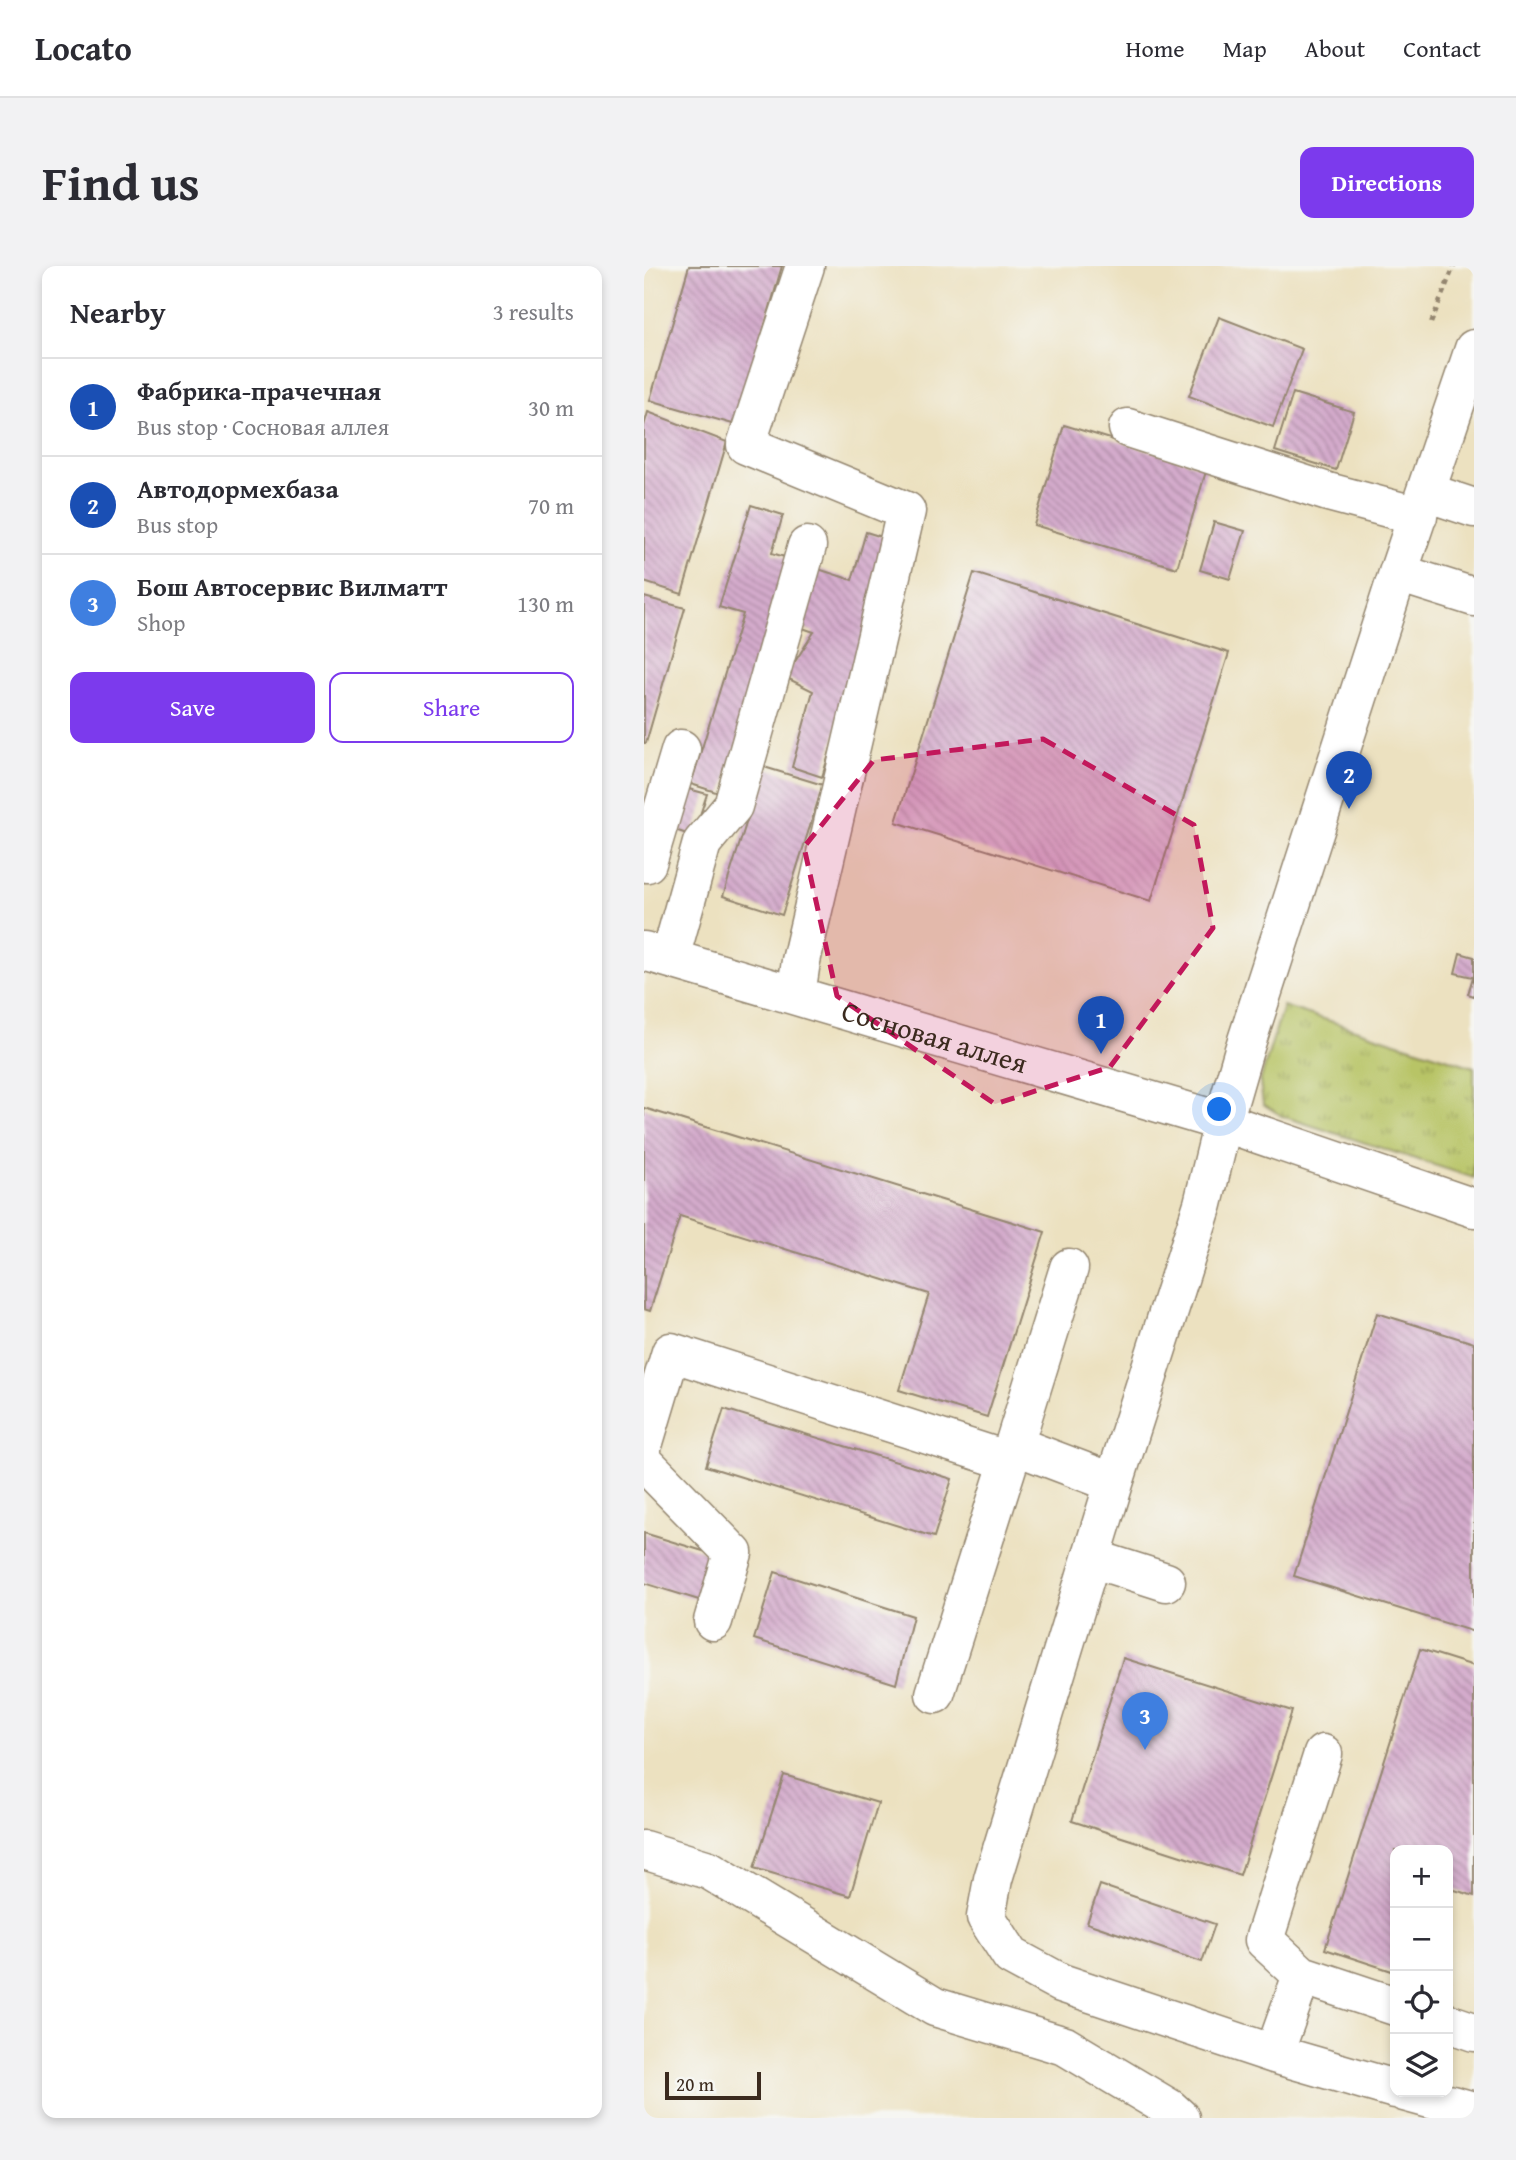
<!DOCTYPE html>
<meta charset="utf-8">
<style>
body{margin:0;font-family:"Gentium Book Plus",serif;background:#f2f2f3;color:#2b2b33}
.controls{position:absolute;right:21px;bottom:21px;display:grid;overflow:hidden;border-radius:14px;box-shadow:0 4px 10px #0003}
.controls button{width:63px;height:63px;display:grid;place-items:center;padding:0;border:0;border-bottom:2px solid #e1e1e2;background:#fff;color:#2b2b33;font:35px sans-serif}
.scale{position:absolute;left:21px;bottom:18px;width:96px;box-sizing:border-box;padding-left:7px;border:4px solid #3b2a1e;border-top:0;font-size:19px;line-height:24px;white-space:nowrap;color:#3b2a1e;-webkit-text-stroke:5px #f6f6f2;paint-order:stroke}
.you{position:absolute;left:576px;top:844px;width:24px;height:24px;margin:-18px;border:5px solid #fff;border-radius:50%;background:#1a73e8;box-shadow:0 0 0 10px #1a73e833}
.badge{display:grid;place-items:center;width:46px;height:46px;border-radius:50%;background:#7c3aed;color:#fff;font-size:23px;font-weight:700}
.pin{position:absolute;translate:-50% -58px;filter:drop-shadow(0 2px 4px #0008)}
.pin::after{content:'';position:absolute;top:37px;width:24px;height:21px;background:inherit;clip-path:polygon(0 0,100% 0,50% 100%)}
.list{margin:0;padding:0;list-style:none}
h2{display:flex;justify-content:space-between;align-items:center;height:91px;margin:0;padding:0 28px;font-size:30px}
h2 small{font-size:23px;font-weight:400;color:#7c7c81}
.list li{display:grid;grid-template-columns:46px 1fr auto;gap:21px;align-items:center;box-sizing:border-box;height:98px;padding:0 28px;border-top:2px solid #e1e1e2}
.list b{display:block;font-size:26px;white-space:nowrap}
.list p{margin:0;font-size:23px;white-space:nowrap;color:#7c7c81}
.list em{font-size:23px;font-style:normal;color:#7c7c81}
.actions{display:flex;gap:14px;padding:21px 28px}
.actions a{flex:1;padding:16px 0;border:2px solid #7c3aed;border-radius:14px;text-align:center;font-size:24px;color:#7c3aed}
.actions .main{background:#7c3aed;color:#fff}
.icon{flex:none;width:38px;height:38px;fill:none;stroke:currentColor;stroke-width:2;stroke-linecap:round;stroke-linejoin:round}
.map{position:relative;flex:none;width:830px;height:1852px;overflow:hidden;border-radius:14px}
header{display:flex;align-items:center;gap:42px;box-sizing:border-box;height:98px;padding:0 35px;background:#fff;border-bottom:2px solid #e1e1e2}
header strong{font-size:33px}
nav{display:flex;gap:38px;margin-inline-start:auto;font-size:24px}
.intro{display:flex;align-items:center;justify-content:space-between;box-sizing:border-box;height:168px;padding:0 42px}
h1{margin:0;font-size:49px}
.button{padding:18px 32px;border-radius:14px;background:#7c3aed;color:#fff;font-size:24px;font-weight:700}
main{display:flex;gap:42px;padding:0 42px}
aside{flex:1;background:#fff;border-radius:14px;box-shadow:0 4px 10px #0003}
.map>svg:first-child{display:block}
</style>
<header>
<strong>Locato</strong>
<nav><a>Home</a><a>Map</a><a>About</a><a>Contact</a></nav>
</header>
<div class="intro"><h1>Find us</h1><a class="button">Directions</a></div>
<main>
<aside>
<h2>Nearby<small>3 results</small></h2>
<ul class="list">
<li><span class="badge" style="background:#1a4fb4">1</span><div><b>Фабрика-прачечная</b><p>Bus stop · Сосновая аллея</p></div><em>30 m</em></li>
<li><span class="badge" style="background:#1a4fb4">2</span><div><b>Автодормехбаза</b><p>Bus stop</p></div><em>70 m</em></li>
<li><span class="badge" style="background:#3f7fe0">3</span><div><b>Бош Автосервис Вилматт</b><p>Shop</p></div><em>130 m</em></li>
</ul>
<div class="actions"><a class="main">Save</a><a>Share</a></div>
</aside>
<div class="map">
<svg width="830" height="1852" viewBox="0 0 830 1852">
<defs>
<pattern id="grass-tufts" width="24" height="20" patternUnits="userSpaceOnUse" patternTransform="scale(1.75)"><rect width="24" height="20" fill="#b8c466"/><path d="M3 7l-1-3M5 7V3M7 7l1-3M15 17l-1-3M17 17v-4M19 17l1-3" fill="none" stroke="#979f53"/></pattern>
<pattern id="building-back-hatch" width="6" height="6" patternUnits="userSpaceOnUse" patternTransform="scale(1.75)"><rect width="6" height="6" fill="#d4abcc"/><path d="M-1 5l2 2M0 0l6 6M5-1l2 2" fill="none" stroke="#ad8ba5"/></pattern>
</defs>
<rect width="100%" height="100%" fill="#f6f6f2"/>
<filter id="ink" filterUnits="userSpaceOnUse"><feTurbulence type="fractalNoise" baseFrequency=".0143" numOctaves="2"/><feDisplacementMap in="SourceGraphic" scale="14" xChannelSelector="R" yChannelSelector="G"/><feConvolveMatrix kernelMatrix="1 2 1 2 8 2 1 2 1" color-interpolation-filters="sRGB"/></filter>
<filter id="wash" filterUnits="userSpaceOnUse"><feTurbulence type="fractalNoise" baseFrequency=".00686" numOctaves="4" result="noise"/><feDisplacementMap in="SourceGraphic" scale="28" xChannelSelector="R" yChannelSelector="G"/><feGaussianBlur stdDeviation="1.57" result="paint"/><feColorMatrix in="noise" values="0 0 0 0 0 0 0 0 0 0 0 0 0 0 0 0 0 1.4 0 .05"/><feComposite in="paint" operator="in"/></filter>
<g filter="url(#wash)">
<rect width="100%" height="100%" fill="#ece1c0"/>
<path fill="url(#grass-tufts)" stroke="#7a7742" stroke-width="2" d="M639,740L830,801V912L638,850L619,838L616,816Z"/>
<g id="blocks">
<path fill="url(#building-back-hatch)" d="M45,0H138L92,159L6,134Z
M575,51L658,83L629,161L545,130Z
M649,127L710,146L692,204L631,185Z
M4,146L83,176L38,328L0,316V160Z
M420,159L563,202L533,302L390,259Z
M107,239L139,249L128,287L150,294L78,528L47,518L99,348L75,341Z
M570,256L601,265L586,313L556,304Z
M222,266L251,275L178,511L148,501L169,425L141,411L170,366L150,359L168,301L208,314Z
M330,307L585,387L507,635L252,556Z
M0,331L41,342L2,477H0Z
M120,501L179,519L138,649L79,630Z
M41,522L63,528L49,570L28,563Z
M816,687L830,691V730L824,728L829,711L811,707Z
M0,842L401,966L343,1151L255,1124L285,1028L36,950L6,1045L0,1043Z
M733,1047L830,1077V1366L650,1310Z
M80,1143L308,1213L290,1271L62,1200Z
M0,1267L72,1289L58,1335L0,1317Z
M131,1306L269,1350L252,1418L110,1373Z
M776,1383L830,1400V1630L804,1622V1584H751V1706L681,1683Z
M479,1392L648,1445L596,1609L428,1555Z
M140,1509L234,1537L206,1630L110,1602Z
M456,1619L571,1658L558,1696L443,1657Z"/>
</g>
</g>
<g filter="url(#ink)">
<use href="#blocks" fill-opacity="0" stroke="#94866f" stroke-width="2"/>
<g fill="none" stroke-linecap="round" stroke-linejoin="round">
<defs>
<path id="minor" d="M484,162L684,226L774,250
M782,226L830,242
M754,307L830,331
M3,597L37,483
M26,692L58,577L89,540L163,280
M152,729L157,695L262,245L102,179L161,0
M0,1176L27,1086L365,1195
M370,1179L425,1002
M0,1196L89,1287L69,1355
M447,1292L522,1316
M291,1428L370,1179L470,1217
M679,1488L620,1674L658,1709L751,1740
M0,1584L65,1604L291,1741L421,1780L525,1842L536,1852
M804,1757L830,1766
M630,1788L658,1709
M751,1823L630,1788L417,1717L367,1690L342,1651L349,1613L470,1217L559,938L579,856L599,787L754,307L830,83
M760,1826L830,1845"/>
<g id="major">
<path id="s1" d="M0,685L579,856L830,942"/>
</g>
</defs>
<use href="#minor" stroke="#94866f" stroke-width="41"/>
<use href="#major" stroke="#94866f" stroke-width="41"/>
<path stroke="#94866f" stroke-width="4.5" stroke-dasharray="5 5" stroke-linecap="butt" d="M787,57L810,0"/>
<use href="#minor" stroke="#fff" stroke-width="38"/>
<use href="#major" stroke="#fff" stroke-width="38"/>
</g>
</g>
<path fill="#c2185b" fill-opacity="0.2" stroke="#c2185b" stroke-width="5" stroke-dasharray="14 9" stroke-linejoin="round" d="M399,473L550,559L569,662L466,801L351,838L193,730L160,581L230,494Z"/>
<g text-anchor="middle" stroke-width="5" stroke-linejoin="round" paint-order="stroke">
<g font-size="28" fill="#3b2a1e" stroke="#f6f6f2">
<text dy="10" stroke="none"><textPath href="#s1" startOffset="303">Сосновая аллея</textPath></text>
</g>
</g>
</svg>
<div class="controls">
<button>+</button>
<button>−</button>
<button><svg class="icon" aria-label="locate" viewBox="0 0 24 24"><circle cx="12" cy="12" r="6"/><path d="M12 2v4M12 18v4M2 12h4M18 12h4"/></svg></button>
<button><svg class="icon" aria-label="layers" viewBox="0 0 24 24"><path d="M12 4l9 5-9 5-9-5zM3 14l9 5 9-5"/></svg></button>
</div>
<div class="scale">20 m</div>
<div class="you"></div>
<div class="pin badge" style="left:457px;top:788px;background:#1a4fb4">1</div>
<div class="pin badge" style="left:705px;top:543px;background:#1a4fb4">2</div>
<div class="pin badge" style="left:501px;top:1484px;background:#3f7fe0">3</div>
</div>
</main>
